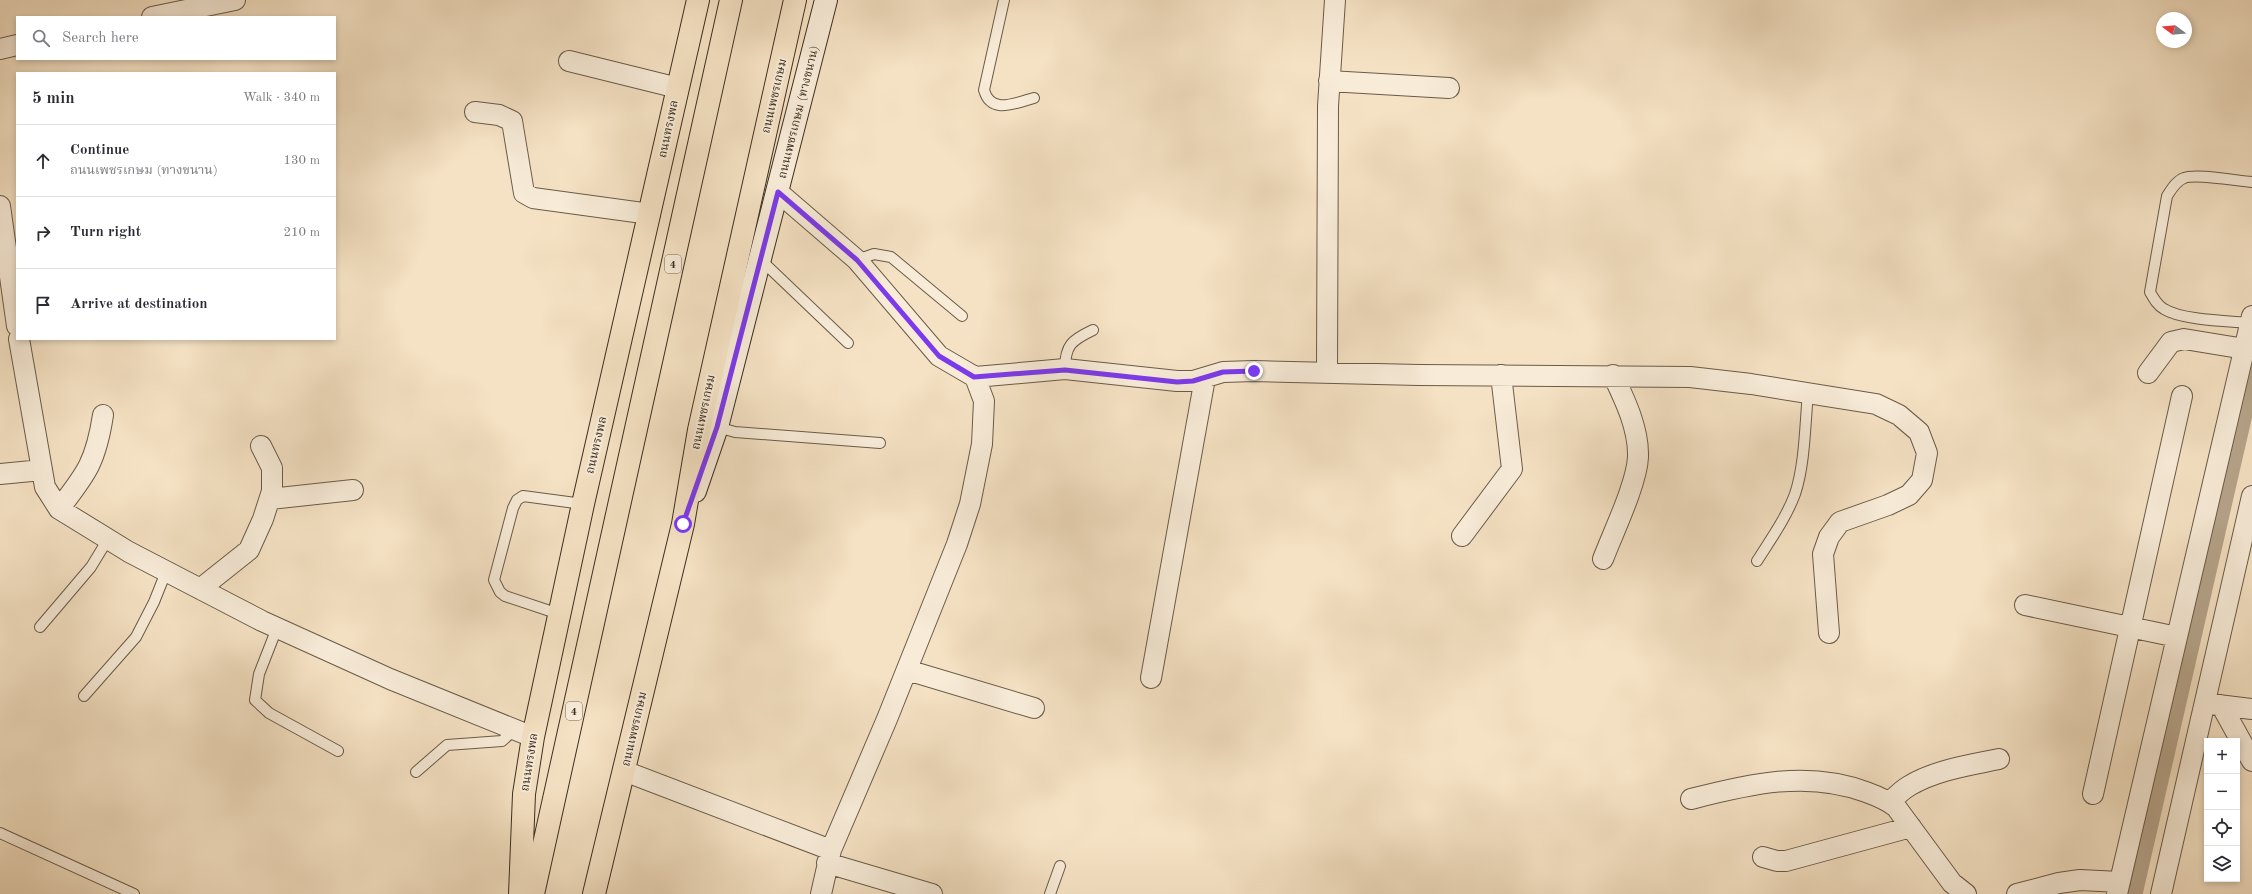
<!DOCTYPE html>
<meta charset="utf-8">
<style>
body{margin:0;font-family:"Old Standard TT","Noto Serif Thai",serif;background:#f7f7f7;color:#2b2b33}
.controls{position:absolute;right:12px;bottom:12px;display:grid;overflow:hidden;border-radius:0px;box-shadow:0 2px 6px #0003}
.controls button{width:36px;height:36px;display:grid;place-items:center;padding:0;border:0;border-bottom:1px solid #e1e1e2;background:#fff;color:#2b2b33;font:20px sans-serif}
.compass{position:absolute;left:2156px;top:12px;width:36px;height:36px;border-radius:50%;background:#fff;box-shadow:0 2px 6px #0003;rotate:286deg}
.stop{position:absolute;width:12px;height:12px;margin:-9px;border:3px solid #7c3aed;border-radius:50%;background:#fff}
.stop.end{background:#7c3aed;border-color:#fff;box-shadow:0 1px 4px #0008}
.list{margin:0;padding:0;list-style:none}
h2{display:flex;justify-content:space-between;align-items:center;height:52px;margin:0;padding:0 16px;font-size:17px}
h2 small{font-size:13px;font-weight:400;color:#7c7c81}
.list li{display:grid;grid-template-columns:26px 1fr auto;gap:12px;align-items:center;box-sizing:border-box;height:72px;padding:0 16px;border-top:1px solid #e1e1e2}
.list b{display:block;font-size:15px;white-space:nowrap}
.list p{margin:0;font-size:13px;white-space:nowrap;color:#7c7c81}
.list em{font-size:13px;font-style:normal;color:#7c7c81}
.icon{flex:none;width:22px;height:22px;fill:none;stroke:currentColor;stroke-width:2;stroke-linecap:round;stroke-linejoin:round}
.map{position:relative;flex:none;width:2252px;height:894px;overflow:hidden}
.search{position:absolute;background:#fff;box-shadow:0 2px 6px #0003;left:16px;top:16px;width:320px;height:44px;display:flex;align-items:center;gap:10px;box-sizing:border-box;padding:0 14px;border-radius:0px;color:#7c7c81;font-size:15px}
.panel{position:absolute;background:#fff;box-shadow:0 2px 6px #0003;left:16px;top:72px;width:320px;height:268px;border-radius:0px}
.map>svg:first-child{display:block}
</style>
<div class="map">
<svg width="2252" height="894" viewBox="0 0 2252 894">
<rect width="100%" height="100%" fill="#f5e2c4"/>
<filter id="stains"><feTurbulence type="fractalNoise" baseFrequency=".005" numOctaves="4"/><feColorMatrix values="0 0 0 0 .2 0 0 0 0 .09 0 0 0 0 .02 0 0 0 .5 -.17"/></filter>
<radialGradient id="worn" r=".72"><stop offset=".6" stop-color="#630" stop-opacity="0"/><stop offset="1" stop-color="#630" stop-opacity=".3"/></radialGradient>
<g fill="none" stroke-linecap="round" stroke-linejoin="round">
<path stroke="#b6a58c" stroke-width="19" d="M2133,894L2252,375"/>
<defs>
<path id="service" d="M1004,0L984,90C991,115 1015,103 1034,98
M760,259L848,343
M857,260L874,254L891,257L962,316
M2250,323C2228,321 2181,320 2164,309C2157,305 2154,299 2150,292L2167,196C2171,190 2176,181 2184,178C2195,173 2238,181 2252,182
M1065,369C1065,345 1072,340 1093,330
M717,427L735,432L880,443
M1757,561C1771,539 1786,518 1795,494C1805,464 1805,424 1808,393
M559,614L505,596L500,592L494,580L513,508L517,500L523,496L583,504
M40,627L91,567L108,539
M277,628L259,674L255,700L269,713L338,751
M84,696L136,637L154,602L166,572
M416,772L447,745L502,741L513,731
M0,833L134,894
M1050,894L1060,866"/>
<path id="minor" d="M152,17L235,0
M0,49L17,45
M569,61L678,88
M1329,81L1449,88
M475,112L499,115L512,121L524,193L533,198L650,214
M778,192L857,260L939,356L975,377L1065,369L1177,381H1193L1223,372L1254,371L1419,375L1690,377L1751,384L1876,404L1899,415L1919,432L1927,453L1922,480L1909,495L1888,505L1840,522L1829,537L1823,554L1829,633
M0,206L17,326
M19,339L45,487L59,509L129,552L262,621L390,679L533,737
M1327,372L1328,106L1335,0
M2148,373L2171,342L2184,339L2245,349
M0,474L42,470
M270,499L353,490
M59,509C87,473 96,461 103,415
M1462,536L1512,469L1501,375
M1603,559C1613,533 1637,483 1638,457C1639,429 1625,400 1613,375
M200,589L249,550L263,519L272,491V468L261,446
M2025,605L2177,637
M907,670L1034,708
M1151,678L1205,378
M2210,704L2252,709
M2221,705L2252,761
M624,771L831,850
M2093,794L2182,396
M1691,799C1749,784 1808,770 1866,792C1877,796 1887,800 1896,807L1952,883L1966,894
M1890,802C1896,796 1902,790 1909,786C1935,770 1970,765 1999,759
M1763,857L1777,861H1786L1911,827
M827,863L932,894
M821,894L831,850L887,719L957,544L970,504L982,444L984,401L975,377
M2017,894L2059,883L2080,880L2120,882
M2117,894L2252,316
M2161,894L2252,496"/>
<path id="secondary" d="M695,491L717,427L826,0"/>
<path id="trunk" d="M520,894L524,794L533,737L583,504L698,0
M533,894L731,0
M594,894L683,524L699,430L795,0"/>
</defs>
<use href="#service" stroke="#6a5b48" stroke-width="12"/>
<use href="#minor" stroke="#6a5b48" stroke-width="22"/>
<use href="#secondary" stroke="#3b2e1f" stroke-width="24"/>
<use href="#trunk" stroke="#3b2e1f" stroke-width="24"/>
<use href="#service" stroke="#f8ecd9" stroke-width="10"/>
<use href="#minor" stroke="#f8ecd9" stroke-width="20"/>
<use href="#secondary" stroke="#f8ecd9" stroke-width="22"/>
<use href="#trunk" stroke="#f5e2c4" stroke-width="22"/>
</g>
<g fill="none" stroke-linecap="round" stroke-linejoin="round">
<path stroke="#7c3aed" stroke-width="5" d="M683,524L717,427L778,192L857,260L939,356L974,377L1065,370L1177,382L1193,381L1223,372L1254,371"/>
</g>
<g text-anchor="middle" stroke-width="4" stroke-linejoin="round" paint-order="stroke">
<g fill="#f8ecd9" stroke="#746757" stroke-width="1">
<rect x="665" y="255" width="16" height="18" rx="3"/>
<rect x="566" y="702" width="16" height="18" rx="3"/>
</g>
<g font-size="11" font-weight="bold" fill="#3b2e1f">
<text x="673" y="268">4</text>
<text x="574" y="715">4</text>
</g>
<g font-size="12" fill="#3b2e1f" stroke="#f8ecd9">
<text transform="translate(774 96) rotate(-77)" y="4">ถนนเพชรเกษม</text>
<text transform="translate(798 112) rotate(-76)" y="4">ถนนเพชรเกษม (ทางขนาน)</text>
<text transform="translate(668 129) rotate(-78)" y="4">ถนนทรงพล</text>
<text transform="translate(703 412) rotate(-78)" y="4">ถนนเพชรเกษม</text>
<text transform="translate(596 445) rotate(-77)" y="4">ถนนทรงพล</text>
<text transform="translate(634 729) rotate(-77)" y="4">ถนนเพชรเกษม</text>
<text transform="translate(529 762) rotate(-81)" y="4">ถนนทรงพล</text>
</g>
</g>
<rect width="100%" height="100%" filter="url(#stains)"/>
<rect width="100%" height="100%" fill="url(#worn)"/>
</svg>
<div class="controls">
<button>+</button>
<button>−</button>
<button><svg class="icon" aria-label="locate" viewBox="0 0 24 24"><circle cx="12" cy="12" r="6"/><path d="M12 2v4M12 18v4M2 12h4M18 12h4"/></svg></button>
<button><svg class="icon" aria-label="layers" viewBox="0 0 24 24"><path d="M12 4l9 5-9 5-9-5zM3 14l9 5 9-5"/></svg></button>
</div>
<svg class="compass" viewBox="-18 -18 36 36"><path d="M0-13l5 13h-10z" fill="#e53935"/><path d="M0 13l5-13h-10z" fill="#7c7c81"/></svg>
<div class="stop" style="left:683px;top:524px"></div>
<div class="stop end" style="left:1254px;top:371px"></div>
<div class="search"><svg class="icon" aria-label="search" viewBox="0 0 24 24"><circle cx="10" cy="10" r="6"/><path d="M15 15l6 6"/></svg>Search here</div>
<section class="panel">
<h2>5 min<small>Walk · 340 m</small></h2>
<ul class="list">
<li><svg class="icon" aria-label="ahead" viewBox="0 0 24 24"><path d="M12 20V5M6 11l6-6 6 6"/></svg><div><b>Continue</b><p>ถนนเพชรเกษม (ทางขนาน)</p></div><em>130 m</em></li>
<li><svg class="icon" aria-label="right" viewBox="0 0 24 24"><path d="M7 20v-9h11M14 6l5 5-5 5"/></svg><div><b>Turn right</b></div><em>210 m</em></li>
<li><svg class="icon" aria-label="arrive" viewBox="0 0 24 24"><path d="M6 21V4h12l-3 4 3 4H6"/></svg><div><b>Arrive at destination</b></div></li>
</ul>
</section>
</div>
